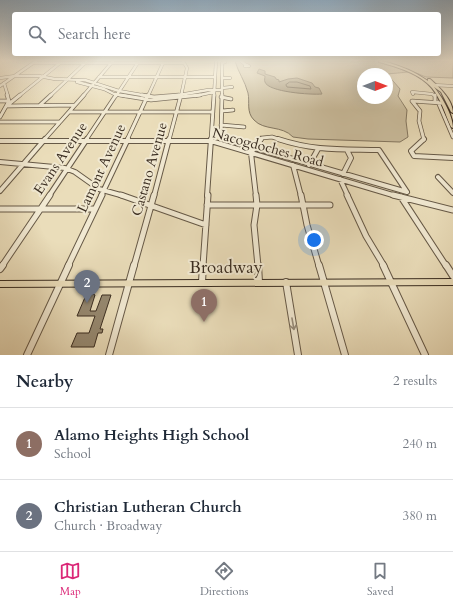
<!DOCTYPE html>
<meta charset="utf-8">
<style>
body{margin:0;font-family:Cardo,serif;background:#f2f2f3;color:#1f2937}
.compass{position:absolute;left:357px;top:68px;width:36px;height:36px;border-radius:50%;background:#fff;box-shadow:0 4px 16px #0002;rotate:90deg}
.you{position:absolute;left:314px;top:240px;width:14px;height:14px;margin:-10px;border:3px solid #fff;border-radius:50%;background:#1a73e8;box-shadow:0 0 0 6px #1a73e833}
.badge{display:grid;place-items:center;width:26px;height:26px;border-radius:50%;background:#db2777;color:#fff;font-size:13px;font-weight:700}
.pin{position:absolute;translate:-50% -33px;filter:drop-shadow(0 1px 2px #0008)}
.pin::after{content:'';position:absolute;top:21px;width:14px;height:12px;background:inherit;clip-path:polygon(0 0,100% 0,50% 100%)}
.list{margin:0;padding:0;list-style:none}
h2{display:flex;justify-content:space-between;align-items:center;height:52px;margin:0;padding:0 16px;font-size:17px}
h2 small{font-size:13px;font-weight:400;color:#747a83}
.list li{display:grid;grid-template-columns:26px 1fr auto;gap:12px;align-items:center;box-sizing:border-box;height:72px;padding:0 16px;border-top:1px solid #e0e1e3}
.list b{display:block;font-size:15px;white-space:nowrap}
.list p{margin:0;font-size:13px;white-space:nowrap;color:#747a83}
.list em{font-size:13px;font-style:normal;color:#747a83}
.icon{flex:none;width:22px;height:22px;fill:none;stroke:currentColor;stroke-width:2;stroke-linecap:round;stroke-linejoin:round}
.map{position:relative;flex:none;width:453px;height:355px;overflow:hidden}
.search{position:absolute;background:#fff;box-shadow:0 4px 16px #0002;left:12px;right:12px;top:12px;height:44px;display:flex;align-items:center;gap:10px;box-sizing:border-box;padding:0 14px;border-radius:4px;color:#747a83;font-size:15px}
.sheet{height:196px;background:#fff}
nav{display:flex;justify-content:space-around;align-items:center;box-sizing:border-box;height:56px;border-top:1px solid #e0e1e3;background:#fff;font-size:11px;color:#747a83}
nav a{display:grid;justify-items:center;gap:2px}
nav .on{color:#db2777}
.map>svg:first-child{display:block}
</style>
<div class="map">
<svg width="453" height="355" viewBox="0 0 453 355">
<rect width="100%" height="100%" fill="#eaddba"/>
<filter id="stains"><feTurbulence type="fractalNoise" baseFrequency=".005" numOctaves="4"/><feColorMatrix values="0 0 0 0 .2 0 0 0 0 .09 0 0 0 0 .02 0 0 0 .5 -.17"/></filter>
<radialGradient id="worn" r=".72"><stop offset=".6" stop-color="#630" stop-opacity="0"/><stop offset="1" stop-color="#630" stop-opacity=".3"/></radialGradient>
<path fill="#ccbfa0" stroke="#837660" fill-rule="evenodd" d="M235,61H330L356,62L361,61H382H381L408,72L387,74L400,89L398,96L407,110L406,121L408,137L400,142L308,139L293,137C282,125 264,131 254,120C246,112 250,102 248,93C245,81 238,72 235,61ZM363,74H387V98H363Z
M387,61H453V78L426,77Z"/>
<path fill="#aea186" stroke="#80735e" d="M259,69L265,71V74L275,77L276,79L279,80V82L288,79L297,78L312,83L315,87L319,88L322,94C311,95 268,92 265,82C264,80 265,78 265,76L257,73Z"/>
<g fill="none" stroke-linecap="round" stroke-linejoin="round">
<path stroke="#746754" stroke-width="1" d="M290,82H297L310,86L311,89L287,87L286,85Z"/>
</g>
<path fill="#968971" stroke="#3a2d21" d="M93,294L95,295L90,311H96L102,295H111L100,329H103L102,333H98L94,347H71L77,333H89L95,316H77L86,295Z"/>
<g fill="none" stroke-linecap="round" stroke-linejoin="round">
<defs>
<path id="minor-far4" d="M241,61L246,65
M34,63H184
M247,65L249,66H245Z
M99,77H215
M0,78L15,76H39L55,79L85,80L119,91L148,96
M222,78H230
M77,82L104,89L114,94L126,96
M4,83L8,96
M433,85L453,86
M0,86L36,61
M222,88L232,87
M413,94L412,92L432,94L435,96
M19,96L60,63
M50,96L86,62
M83,96L113,61
M116,96L139,61
M148,96L163,63
M173,96L208,90H222
M181,96L187,68L183,61
M195,96L214,92
M214,96L216,61
M222,96V63L225,62"/>
<path id="minor-far3" d="M120,95L151,100L200,95
M142,95L154,97L179,95
M222,95L221,136L225,140
M435,95V102
M221,97L231,99
M0,101H9
M438,102L453,137
M9,104L20,95
M40,105L51,95
M8,106L75,105
M222,111L233,110
M69,112H213
M0,117L9,101L7,95
M0,122H60
M221,125L244,127
M44,140L84,95
M86,140L116,95
M127,140L148,95
M169,140L181,95
M211,140L214,95
M261,140L262,138L272,137L281,140
M424,140L419,121L420,111L412,101L442,103"/>
<path id="minor-far2" d="M224,139L407,192
M278,139C314,151 342,149 379,150L407,192
M424,139L411,151L414,156L453,158
M0,141H211L396,196
M0,162L65,168L75,172L99,189L124,196
M293,165L301,196
M309,165L318,149
M343,174L351,158L347,150
M438,177L453,193
M340,179L348,196
M0,191L45,139
M49,196L87,139
M101,196L128,139
M154,196L169,139
M207,196L211,139
M256,196L251,153L261,139"/>
<path id="minor-far1" d="M121,195L206,225
M256,195L257,205L254,225L258,266
M301,195L307,225L319,266
M347,195L366,236L384,266
M393,195L453,210
M401,197L446,266
M207,205H330
M0,209H94
M2,266L50,195
M68,266L102,195
M134,266L154,195
M203,266L208,195"/>
<path id="minor" d="M258,265L259,282
M319,265L345,355
M383,265L425,355
M446,265L453,276
M0,269L3,265
M202,282L203,265
M286,282L298,355
M27,355L69,265
M109,355L134,265"/>
<path id="major" d="M379,61H382C398,65 414,71 428,81V79H430C439,87 453,100 453,113L451,112L441,92L434,87C442,97 453,115 453,128L451,127C445,114 441,99 432,88C419,73 397,67 379,62Z
M453,279V285L0,287V281Z"/>
</defs>
<use href="#minor-far4" stroke="#665947" stroke-width="3.5"/>
<use href="#minor-far3" stroke="#665947" stroke-width="4.5"/>
<use href="#minor-far2" stroke="#665947" stroke-width="6"/>
<use href="#minor-far1" stroke="#665947" stroke-width="7"/>
<use href="#minor" stroke="#665947" stroke-width="8"/>
<use href="#major" stroke="#3a2d21" stroke-width="2"/>
<use href="#minor-far4" stroke="#f1e9d2" stroke-width="2.5"/>
<use href="#minor-far3" stroke="#f1e9d2" stroke-width="3"/>
<use href="#minor-far2" stroke="#f1e9d2" stroke-width="4"/>
<use href="#minor-far1" stroke="#f1e9d2" stroke-width="5"/>
<use href="#minor" stroke="#f1e9d2" stroke-width="6"/>
<use href="#major" fill="#eaddba" fill-rule="evenodd"/>
</g>
<defs><path id="oneway-shaft" d="M-6 0H5M1.5-3L5.5 0L1.5 3" fill="none" stroke-width="1.6" stroke-linecap="round" stroke-linejoin="round"/></defs>
<use stroke="#968b7a" href="#oneway-shaft" transform="translate(293 324) rotate(80)"/>
<linearGradient id="sky" x2="0" y2="1"><stop stop-color="#91acc1"/><stop offset="0.55" stop-color="#f6f0e0"/><stop offset="1" stop-color="#f6f0e0" stop-opacity="0"/></linearGradient>
<rect width="453" height="110" fill="url(#sky)"/>
<g text-anchor="middle" stroke-width="4" stroke-linejoin="round" paint-order="stroke">
<g font-size="14" fill="#3a2d21" stroke="#f1e9d2">
<text transform="translate(268 147) rotate(15)" y="5">Nacogdoches Road</text>
<text transform="translate(60 158) rotate(-56)" y="5">Evans Avenue</text>
<text transform="translate(101 168) rotate(-65)" y="5">Lamont Avenue</text>
<text transform="translate(149 169) rotate(-74)" y="5">Castano Avenue</text>
</g>
<g font-size="17" fill="#3a2d21" stroke="#f1e9d2">
<text x="226" y="273">Broadway</text>
</g>
</g>
<rect width="100%" height="100%" filter="url(#stains)"/>
<rect width="100%" height="100%" fill="url(#worn)"/>
</svg>
<svg class="compass" viewBox="-18 -18 36 36"><path d="M0-13l5 13h-10z" fill="#e53935"/><path d="M0 13l5-13h-10z" fill="#747a83"/></svg>
<div class="you"></div>
<div class="pin badge" style="left:204px;top:322px;background:#8d6e63">1</div>
<div class="pin badge" style="left:87px;top:303px;background:#6b7280">2</div>
<div class="search"><svg class="icon" aria-label="search" viewBox="0 0 24 24"><circle cx="10" cy="10" r="6"/><path d="M15 15l6 6"/></svg>Search here</div>
</div>
<section class="sheet">
<h2>Nearby<small>2 results</small></h2>
<ul class="list">
<li><span class="badge" style="background:#8d6e63">1</span><div><b>Alamo Heights High School</b><p>School</p></div><em>240 m</em></li>
<li><span class="badge" style="background:#6b7280">2</span><div><b>Christian Lutheran Church</b><p>Church · Broadway</p></div><em>380 m</em></li>
</ul>
</section>
<nav>
<a class="on"><svg class="icon" aria-label="map" viewBox="0 0 24 24"><path d="M3 6l6-2 6 2 6-2v14l-6 2-6-2-6 2zM9 4v14M15 6v14"/></svg>Map</a>
<a><svg class="icon" aria-label="directions" viewBox="0 0 24 24"><path d="M12 3l9 9-9 9-9-9zM9 14v-3h6M13 9l2 2-2 2"/></svg>Directions</a>
<a><svg class="icon" aria-label="saved" viewBox="0 0 24 24"><path d="M7 4h10v16l-5-4-5 4z"/></svg>Saved</a>
</nav>
